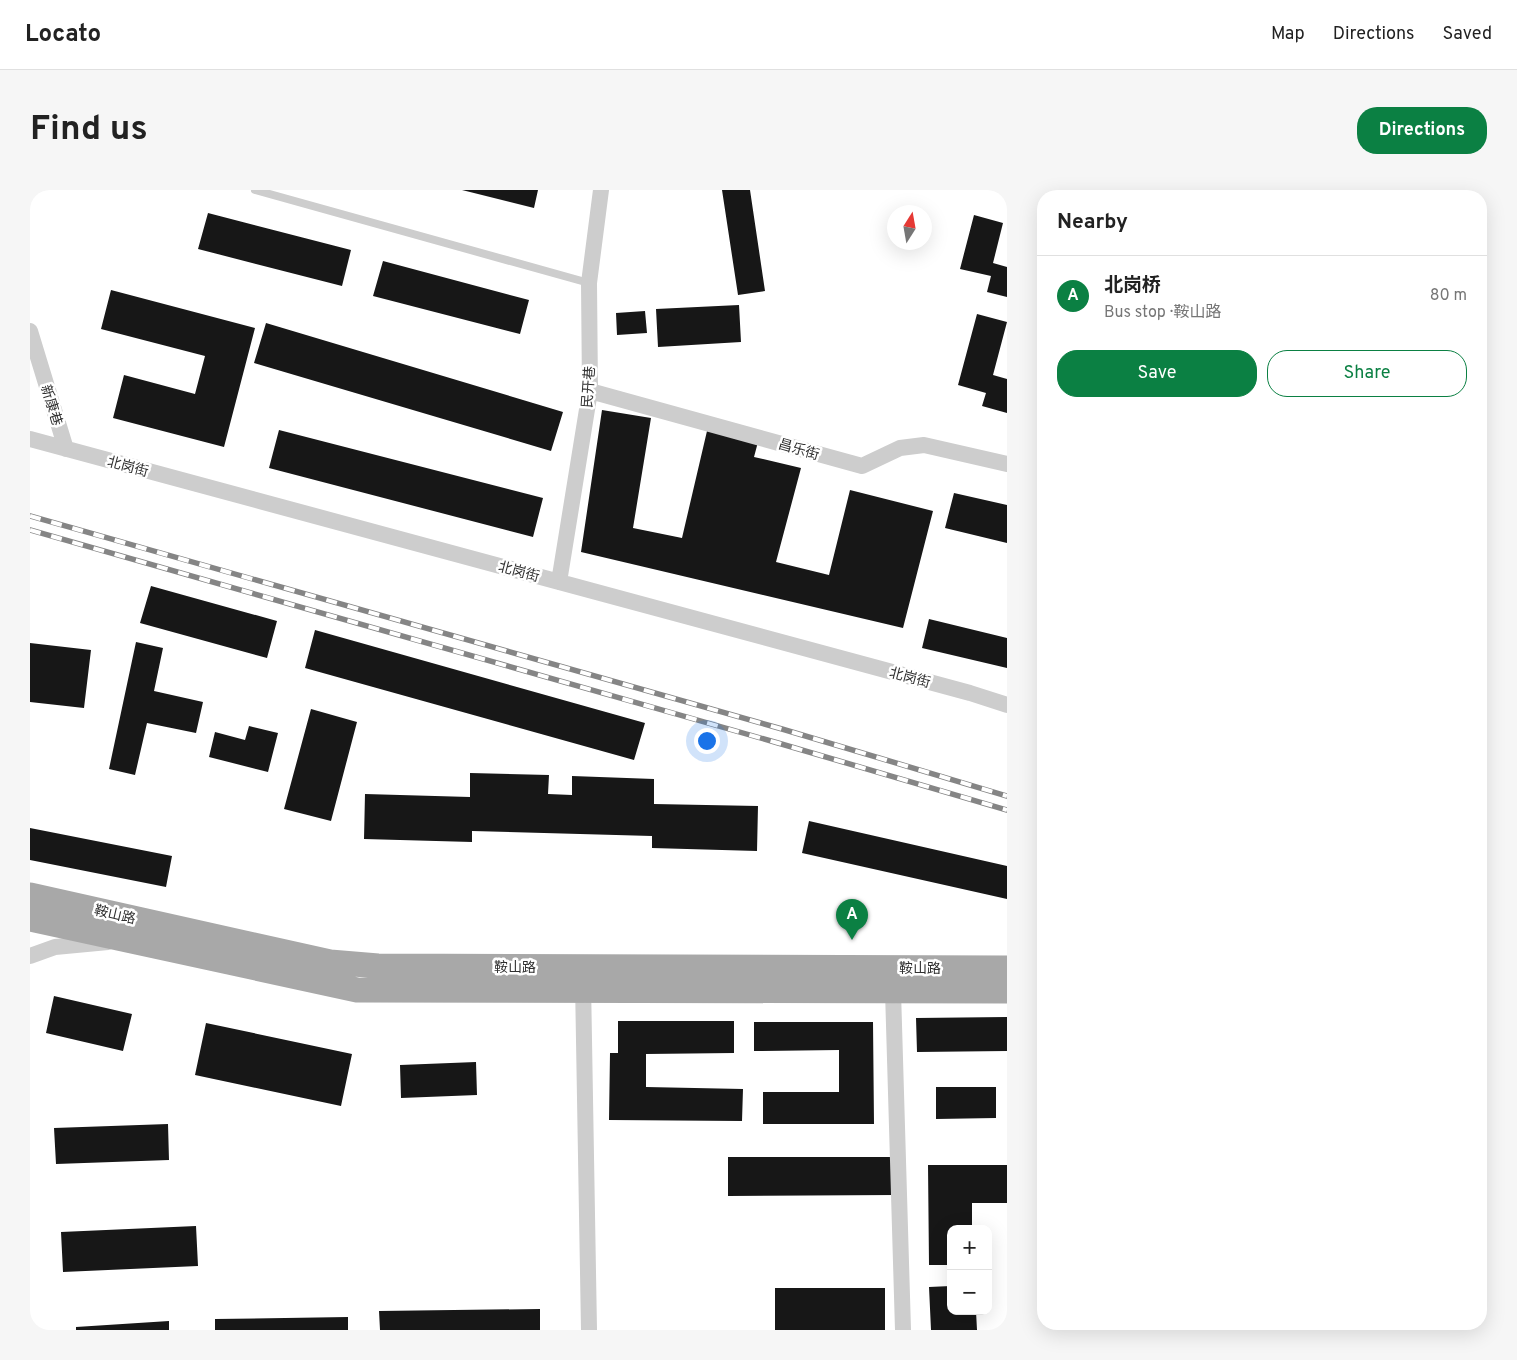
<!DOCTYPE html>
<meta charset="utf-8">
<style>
body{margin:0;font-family:Overpass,"Noto Sans SC",sans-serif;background:#f6f6f6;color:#222}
.controls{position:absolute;right:15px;bottom:15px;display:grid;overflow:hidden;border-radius:10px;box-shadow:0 5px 20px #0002}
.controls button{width:45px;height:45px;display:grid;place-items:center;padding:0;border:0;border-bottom:1px solid #e0e0e0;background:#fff;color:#222;font:25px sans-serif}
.compass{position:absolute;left:857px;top:15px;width:45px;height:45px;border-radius:50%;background:#fff;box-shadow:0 5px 20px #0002;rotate:11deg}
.you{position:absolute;left:676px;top:550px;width:18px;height:18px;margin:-12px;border:4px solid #fff;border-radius:50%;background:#1a73e8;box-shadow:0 0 0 8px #1a73e833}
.badge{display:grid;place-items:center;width:32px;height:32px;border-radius:50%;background:#0b8043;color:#fff;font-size:16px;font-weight:700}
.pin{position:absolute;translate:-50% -41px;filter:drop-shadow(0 1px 2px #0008)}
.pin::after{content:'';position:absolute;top:26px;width:18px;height:15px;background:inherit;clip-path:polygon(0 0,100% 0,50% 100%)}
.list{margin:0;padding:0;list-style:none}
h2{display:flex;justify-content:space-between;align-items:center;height:65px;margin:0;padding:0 20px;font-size:21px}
h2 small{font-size:16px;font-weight:400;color:#767676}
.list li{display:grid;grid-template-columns:32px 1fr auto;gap:15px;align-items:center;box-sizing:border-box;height:80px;padding:0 20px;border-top:1px solid #e0e0e0}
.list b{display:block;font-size:19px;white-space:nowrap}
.list p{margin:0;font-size:16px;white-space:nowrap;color:#767676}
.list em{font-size:16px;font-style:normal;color:#767676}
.actions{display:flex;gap:10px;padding:15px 20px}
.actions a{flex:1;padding:11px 0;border:1px solid #0b8043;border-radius:20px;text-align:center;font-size:18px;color:#0b8043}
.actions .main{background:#0b8043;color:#fff}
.map{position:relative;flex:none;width:977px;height:1140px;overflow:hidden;border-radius:20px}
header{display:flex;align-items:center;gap:30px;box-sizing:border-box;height:70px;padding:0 25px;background:#fff;border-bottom:1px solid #e0e0e0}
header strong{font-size:24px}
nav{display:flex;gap:28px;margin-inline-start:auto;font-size:18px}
.intro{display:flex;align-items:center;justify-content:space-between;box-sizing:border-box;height:120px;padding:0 30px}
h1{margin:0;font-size:35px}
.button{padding:12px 22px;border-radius:20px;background:#0b8043;color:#fff;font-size:18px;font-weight:700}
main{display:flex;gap:30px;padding:0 30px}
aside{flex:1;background:#fff;border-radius:20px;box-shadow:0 5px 20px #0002}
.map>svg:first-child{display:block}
</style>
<header>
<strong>Locato</strong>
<nav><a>Map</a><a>Directions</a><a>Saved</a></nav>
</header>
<div class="intro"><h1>Find us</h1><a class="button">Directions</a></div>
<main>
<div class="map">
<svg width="977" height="1140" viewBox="0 0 977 1140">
<rect width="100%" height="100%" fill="#fff"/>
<path fill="#171717" d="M432,0H508L504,18Z
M692,0H720L735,101L708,105Z
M178,23L321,60L312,96L168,59Z
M944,25L973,33L963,73L977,77V107L957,102L961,86L930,79Z
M353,71L499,110L490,144L343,106Z
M81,100L225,138L194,257L83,228L94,185L165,204L175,166L71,139Z
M709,115L711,152L628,157L626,119Z
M615,121L617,143L587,145L586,123Z
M947,124L977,132L963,185L977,189V223L952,216L956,203L928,195Z
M236,133L533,222L521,261L224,173Z
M572,220L621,228L603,338L652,348L677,241L728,252L724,267L771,278L746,372L799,385L820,300L903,321L873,438L551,362Z
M249,240L513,308L503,347L239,278Z
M924,303L977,315V353L915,338Z
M121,396L247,431L237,468L110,433Z
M899,429L977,448V478L892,458Z
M285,440L615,533L604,570L275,478Z
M106,452L133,458L124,501L173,512L166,543L117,533L105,585L79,579Z
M0,453L61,460L54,518L0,512Z
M281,519L327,532L301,631L254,619Z
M219,536L248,543L238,582L179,567L185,542L215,550Z
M440,583L519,585L518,604L542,605V586L624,589V614L728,616L727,661L622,658V646L442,641V652L334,649L335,604L440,607Z
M779,631L977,676V709L772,663Z
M0,638L142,666L136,697L0,670Z
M24,806L102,824L93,861L16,843Z
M977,827V861L887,862L886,828Z
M588,831H704V863L616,864V897L713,899L712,931L579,930L580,863H588Z
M724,832H843L844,934H733V902H809V860L724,861Z
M176,833L322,864L311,916L165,885Z
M446,872L447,905L371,908L370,875Z
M906,897H966V928L906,929Z
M138,934L139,970L26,974L24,938Z
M698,967H865V1005L698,1006Z
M898,975H977V1013H942V1039H921V1075H899Z
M166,1036L168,1076L33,1082L31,1042Z
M921,1096V1121H946L947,1140H901L899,1097Z
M745,1098H855V1140H745Z
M510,1119V1140H350L349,1121Z
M318,1127V1140H185V1129Z
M139,1131V1140H46V1137Z"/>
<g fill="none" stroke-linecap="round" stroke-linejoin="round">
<path stroke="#cdcdcd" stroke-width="8" d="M225,0L559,93"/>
<path stroke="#cdcdcd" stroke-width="16" d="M0,141L36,259
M560,201L832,276L870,258L894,255L977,274
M0,249L940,503L977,515
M529,392L560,201L559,93L571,0
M0,766L25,757L78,752
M553,792L559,1140
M863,801L873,1140"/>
<path stroke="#a8a8a8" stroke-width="25" d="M0,705L300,772L348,776L977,778
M0,729L327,800L977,801"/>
<defs>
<path id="rail" d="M0,326L752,539L977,606
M0,340L748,553L977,620"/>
</defs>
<use href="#rail" stroke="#858585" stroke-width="5.5"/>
<use href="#rail" stroke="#fff" stroke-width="4" stroke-dasharray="11" stroke-linecap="butt"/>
</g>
<g text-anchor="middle" stroke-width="5" stroke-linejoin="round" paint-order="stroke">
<g font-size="14" fill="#303030" stroke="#fff">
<text transform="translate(558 197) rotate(-86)" y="5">民开巷</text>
<text transform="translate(22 215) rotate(73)" y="5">新康巷</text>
<text transform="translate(769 259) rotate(16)" y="5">昌乐街</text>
<text transform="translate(98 276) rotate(15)" y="5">北岗街</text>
<text transform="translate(489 381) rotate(15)" y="5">北岗街</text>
<text transform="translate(880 487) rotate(15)" y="5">北岗街</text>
<text transform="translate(85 724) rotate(13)" y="5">鞍山路</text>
<text x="485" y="782">鞍山路</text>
<text x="890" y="783">鞍山路</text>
</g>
</g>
</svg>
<div class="controls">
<button>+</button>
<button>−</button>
</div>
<svg class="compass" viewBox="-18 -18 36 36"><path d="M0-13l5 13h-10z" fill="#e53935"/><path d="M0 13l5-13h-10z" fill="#767676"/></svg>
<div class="you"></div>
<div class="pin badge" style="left:822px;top:750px">A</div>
</div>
<aside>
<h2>Nearby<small></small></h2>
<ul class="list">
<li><span class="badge">A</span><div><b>北岗桥</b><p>Bus stop · 鞍山路</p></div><em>80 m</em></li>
</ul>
<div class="actions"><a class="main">Save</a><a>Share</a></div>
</aside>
</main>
